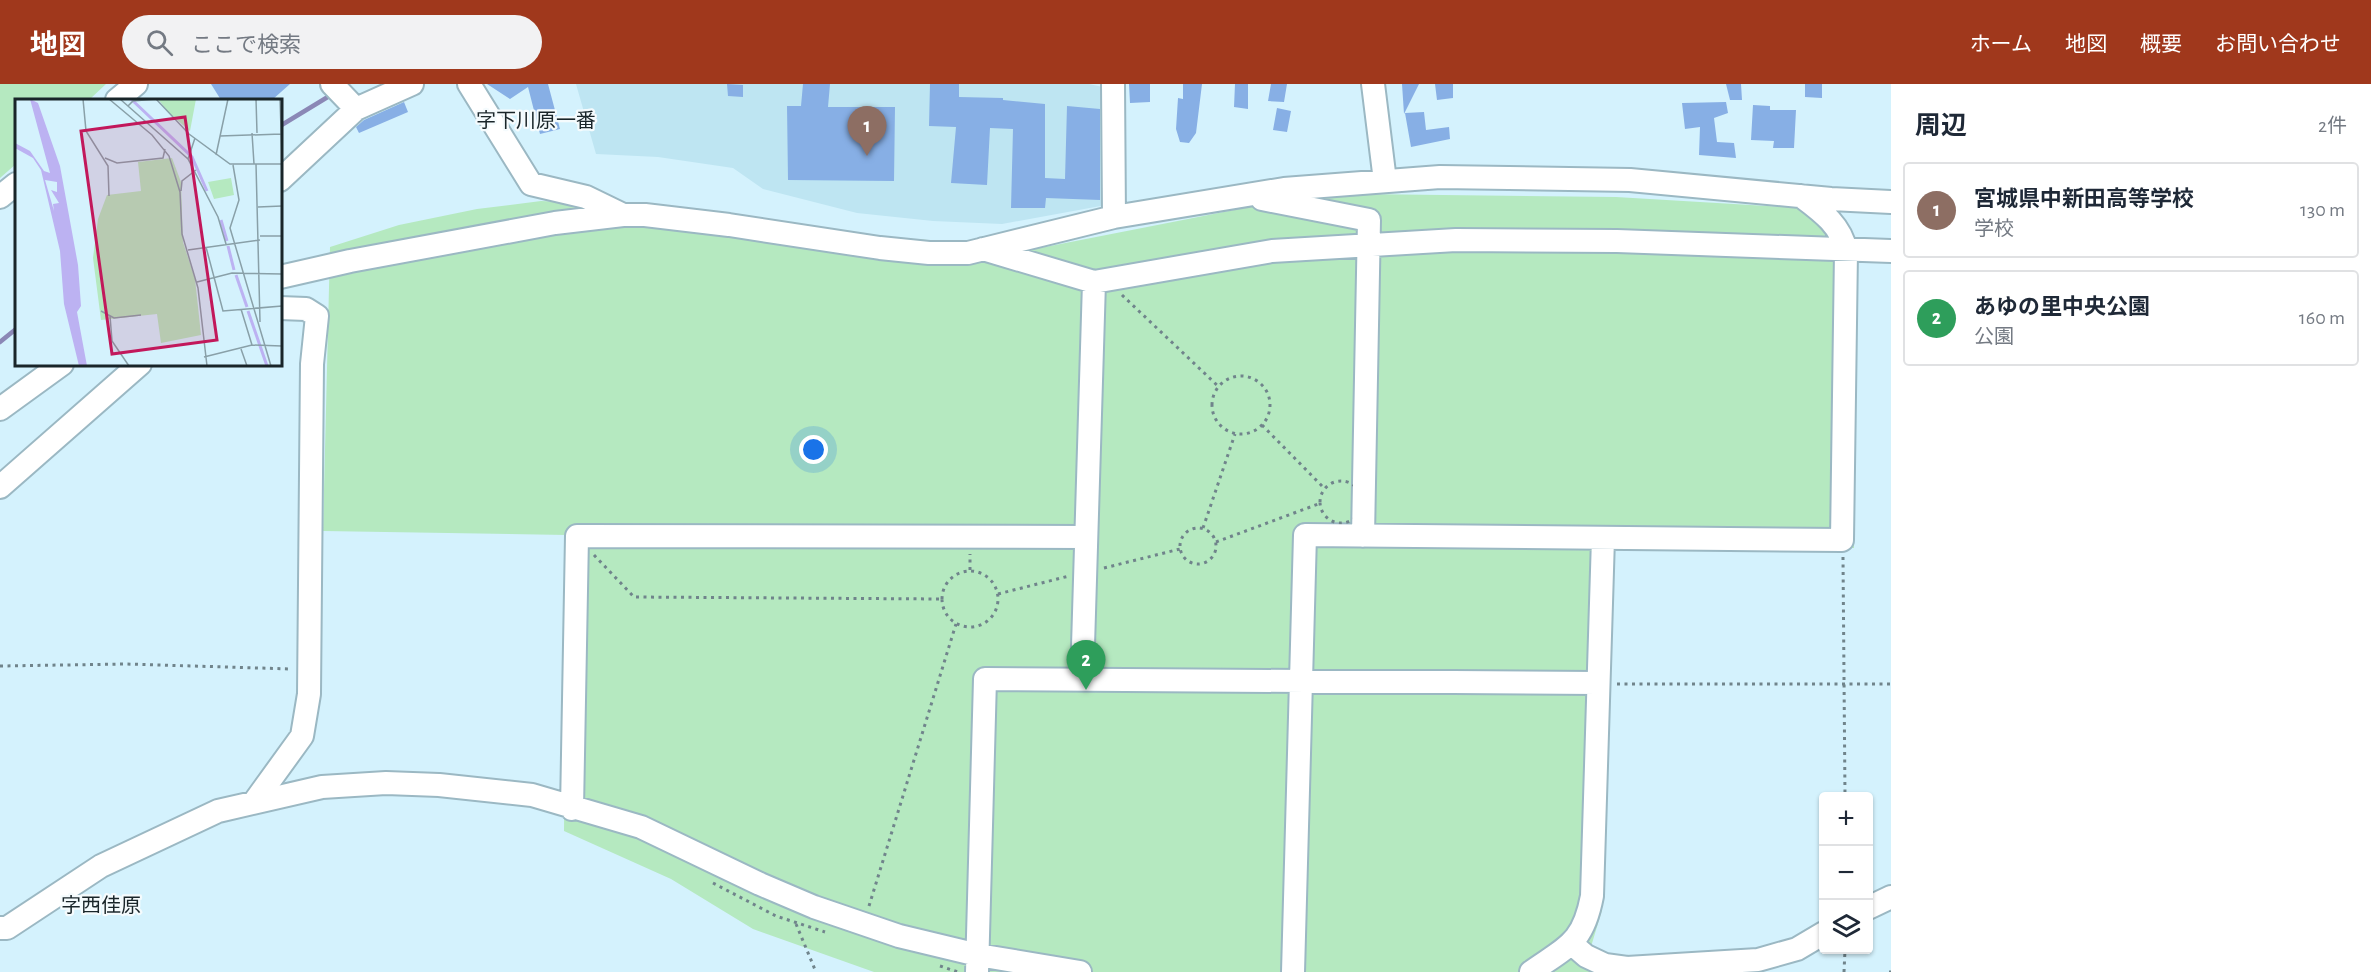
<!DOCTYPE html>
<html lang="ja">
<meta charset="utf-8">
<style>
body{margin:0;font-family:"Alegreya Sans","Noto Sans JP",sans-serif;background:#f2f2f3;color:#1f2937}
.controls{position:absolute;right:18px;bottom:18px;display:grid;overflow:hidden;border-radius:6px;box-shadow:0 2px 4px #0004}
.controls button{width:54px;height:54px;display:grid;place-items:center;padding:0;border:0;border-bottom:2px solid #e0e1e3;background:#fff;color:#1f2937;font:30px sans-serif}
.you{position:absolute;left:814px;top:366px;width:21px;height:21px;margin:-15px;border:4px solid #fff;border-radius:50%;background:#1a73e8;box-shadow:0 0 0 9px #1a73e833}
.badge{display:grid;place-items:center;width:39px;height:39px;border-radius:50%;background:#a0381c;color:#fff;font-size:20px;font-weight:700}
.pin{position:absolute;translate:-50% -50px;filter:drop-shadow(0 2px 3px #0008)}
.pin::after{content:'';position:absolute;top:32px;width:21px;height:18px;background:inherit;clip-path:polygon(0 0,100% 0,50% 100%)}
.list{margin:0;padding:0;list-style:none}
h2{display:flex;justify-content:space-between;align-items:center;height:78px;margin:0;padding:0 24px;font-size:26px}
h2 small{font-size:20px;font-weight:400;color:#747a83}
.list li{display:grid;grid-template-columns:39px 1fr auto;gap:18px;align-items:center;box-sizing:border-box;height:96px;margin:0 12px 12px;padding:0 12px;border:2px solid #e0e1e3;border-radius:6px}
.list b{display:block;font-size:22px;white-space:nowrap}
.list p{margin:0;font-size:20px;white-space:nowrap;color:#747a83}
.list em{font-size:20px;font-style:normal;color:#747a83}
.icon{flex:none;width:33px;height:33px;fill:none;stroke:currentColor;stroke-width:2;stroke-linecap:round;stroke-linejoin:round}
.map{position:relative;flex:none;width:1891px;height:888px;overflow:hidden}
header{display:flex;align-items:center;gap:36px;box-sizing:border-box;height:84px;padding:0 30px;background:#a0381c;color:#fff}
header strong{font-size:28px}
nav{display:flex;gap:33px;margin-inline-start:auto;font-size:21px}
.search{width:420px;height:54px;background:#f2f2f3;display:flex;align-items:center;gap:15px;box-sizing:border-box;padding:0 21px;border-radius:33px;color:#747a83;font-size:22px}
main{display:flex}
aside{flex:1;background:#fff}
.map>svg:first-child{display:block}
</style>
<header>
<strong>地図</strong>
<div class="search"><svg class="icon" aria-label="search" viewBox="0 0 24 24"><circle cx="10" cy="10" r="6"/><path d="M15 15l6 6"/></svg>ここで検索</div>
<nav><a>ホーム</a><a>地図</a><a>概要</a><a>お問い合わせ</a></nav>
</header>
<main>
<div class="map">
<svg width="1891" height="888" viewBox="0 0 1891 888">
<rect width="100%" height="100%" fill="#d4f2fd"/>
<path fill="#bee5f2" d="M576,0H1089L1107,4L1106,121L1002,140L933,137L857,129L763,105L733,84L658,73L596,70Z"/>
<path fill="#b5e9c0" d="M0,0H106L89,16H16V80L0,94Z
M1360,110L1616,113L1835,126L1857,159L1854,464L1609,466L1602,826L1590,866L1592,888H874L753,845L671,795L564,747L567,451L323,447L330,163L399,141L477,125L541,117L654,122L886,153L1040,164L1244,124Z"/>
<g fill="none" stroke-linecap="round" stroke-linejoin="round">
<path stroke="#8b88b6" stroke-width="4.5" d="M280,42L331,11
M0,258L16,245"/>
</g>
<path fill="#87afe5" d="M211,0H290L272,16H221Z
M487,0H548L560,45L540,50L528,3L510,15Z
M727,0L743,1V13L728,12Z
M803,0H830L828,23H895L894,97L788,96L787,22H801Z
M930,0H959V13L1003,14V16L1045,20V94L1065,95L1067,22L1100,25V116L1046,114L1045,124H1011L1013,45L990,44L987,101L951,99L956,43L929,42Z
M1129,0H1150V18L1130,19Z
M1183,0H1202L1196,49L1189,59L1180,58L1176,45L1178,14L1183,15Z
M1235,0H1248V25L1234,23Z
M1271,0H1287L1284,18L1268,17Z
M1402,0H1419L1404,30Z
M1435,0H1453V14L1437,16Z
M1726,0H1741L1742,16H1730Z
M1805,0H1822V14L1805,13Z
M404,18L408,28L359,49L356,43L364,36Z
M1726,18L1728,29L1714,34L1717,58L1734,59L1736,74L1699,71L1700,43L1685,45L1682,19Z
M1753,21L1770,22V26H1796L1794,64H1773L1774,57L1751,56Z
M1277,24L1291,27L1287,48L1273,46Z
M1424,28L1426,46L1449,43L1450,55L1411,63L1405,29Z"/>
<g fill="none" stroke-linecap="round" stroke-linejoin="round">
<defs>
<path id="minor" d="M332,0L356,25
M469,0L531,100L586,113L623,131
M1113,0L1114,133
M1373,0L1385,97
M117,16L136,0
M280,96L356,25L412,0
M0,113L16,100
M1262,115L1369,136L1363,452
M983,165L1094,198L1272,167L1456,156L1617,157L1891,167
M280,193L350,177L555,139L623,131H645L729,141L880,164L929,169H968L1114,133L1284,105L1440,93L1630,96L1831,115L1891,118
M0,325L62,280
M0,403L140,280
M1082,595L1094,198
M255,717L302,652L309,610L312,280L317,232L306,225L280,224
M572,725L577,452L1086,453
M1868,824L1891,813
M0,844H7L101,782L218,727L322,703L386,699L439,701L532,711L641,743L760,800L814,823L899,852L978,871L1080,888
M1572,860L1586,872L1605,881L1627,884L1758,876L1797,865L1824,849
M977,888L985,595L1597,599
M1293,888L1305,451L1842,456L1846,167C1841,141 1821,127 1801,112
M1531,888C1568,862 1583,859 1592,812L1603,454"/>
</defs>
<use href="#minor" stroke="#9bb8c3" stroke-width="26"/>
<path stroke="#70848b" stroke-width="3" stroke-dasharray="3 4.5" stroke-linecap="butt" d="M1122,211L1219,303
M1212 321a29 29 0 1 1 58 0a29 29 0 1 1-58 0Z
M1262,341L1325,405
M1320 418a21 21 0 1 1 42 0a21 21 0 1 1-42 0Z
M1180 462a18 18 0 1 1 36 0a18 18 0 1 1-36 0Z
M1203,444L1235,350
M1216,458L1321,419
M594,471L634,513L941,515
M1843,473L1845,712
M1104,484L1180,465
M970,486V470
M942 515a28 28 0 1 1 56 0a28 28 0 1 1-56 0Z
M998,510L1069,492
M0,582L126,580L292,585
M1617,600H1891
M713,799L776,832L825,848
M869,822L956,540
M796,840L816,888
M940,882L958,888
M1844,888L1845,866
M1889,888H1891"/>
<use href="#minor" stroke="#fff" stroke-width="22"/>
</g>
<g text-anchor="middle" stroke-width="4.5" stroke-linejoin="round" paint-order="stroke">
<g font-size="20" fill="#192529" stroke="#f5fbfd">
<text x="536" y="43">字下川原一番</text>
<text x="101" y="828">字西佳原</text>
</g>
</g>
<g transform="translate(15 15)">
<rect width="267" height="267" fill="#d4f2fd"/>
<path d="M143,0H181L175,32L154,14ZM157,59L166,83L168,143L180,180L186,236L146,244L142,215L86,221L78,159L83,120L92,96L126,92L123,63ZM216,79L219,96L199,100L193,83Z" fill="#b5e9c0"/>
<path d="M15,0L23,4L45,67L63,166L66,207L62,213L72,267H64L49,205L45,152L26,71L18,59L0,49V44L15,52L29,72L35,74ZM30,81L42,83V93L36,91L44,104L38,105L39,112Z" fill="#bcb2f2" fill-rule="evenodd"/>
<path fill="none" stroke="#bcb2f2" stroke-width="3" d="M116,0L177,58L192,92M206,121L212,142M213,147L219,171M221,176L232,208M233,212L252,267"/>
<path fill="none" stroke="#89a0a8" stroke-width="1.5" d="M68,0L71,32L93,67L94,97M94,0L137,36L154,57L165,93L167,135L183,189L192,267M105,0L173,60L203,118L211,145M141,0L174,35L215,65H267M241,0L242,34M265,0L267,60M113,7L118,2L141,0M237,34L239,65M205,37L266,35M201,56L213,0M90,59L102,64L148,59L150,50M173,60L180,39M241,65L245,223M218,66L224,101L215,129L256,267M166,92L167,82L181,71M243,108L267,107M245,137H267M191,148L208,212L267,207M173,151L245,141M182,183L217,174L267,175M226,210L237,246M86,212L99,219L126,216M95,217L97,242L114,267M226,250L232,267M189,258L237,246L267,247"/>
<path fill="#c2185b" fill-opacity="0.15" stroke="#c2185b" stroke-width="3" d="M170,18L202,241L97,255L66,32Z"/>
<rect width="267" height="267" fill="none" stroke="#192529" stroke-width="3"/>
</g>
</svg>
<div class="controls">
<button>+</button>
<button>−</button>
<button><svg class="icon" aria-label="layers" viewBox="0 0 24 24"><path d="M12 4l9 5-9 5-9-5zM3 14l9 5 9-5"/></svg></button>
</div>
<div class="you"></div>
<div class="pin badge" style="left:867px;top:72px;background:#8d6e63">1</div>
<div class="pin badge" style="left:1086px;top:606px;background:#2e9e5b">2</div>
</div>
<aside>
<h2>周辺<small>2件</small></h2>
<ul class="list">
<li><span class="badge" style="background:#8d6e63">1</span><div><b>宮城県中新田高等学校</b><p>学校</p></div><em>130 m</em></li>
<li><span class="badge" style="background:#2e9e5b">2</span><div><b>あゆの里中央公園</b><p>公園</p></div><em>160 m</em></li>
</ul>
</aside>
</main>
